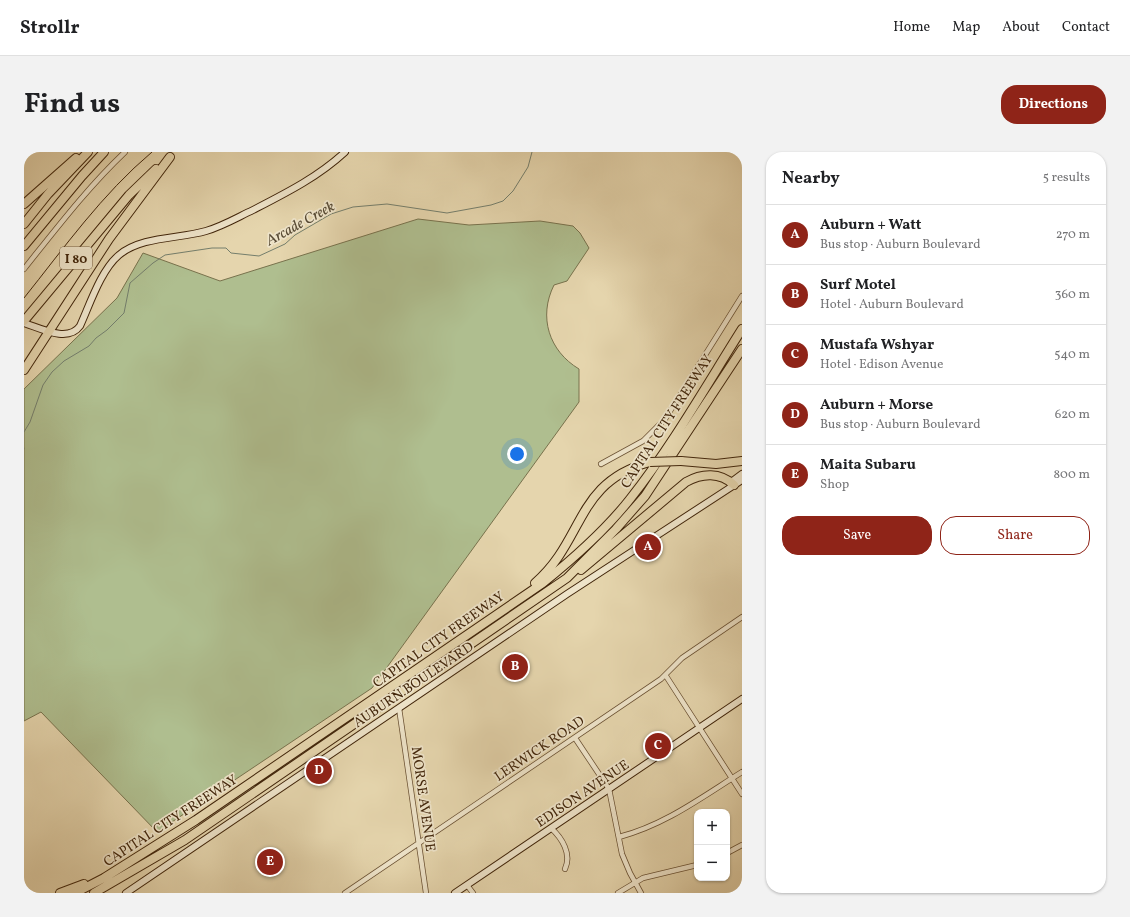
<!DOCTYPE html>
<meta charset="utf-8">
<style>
body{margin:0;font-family:Vollkorn,serif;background:#f2f2f2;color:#202124}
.controls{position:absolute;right:12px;bottom:12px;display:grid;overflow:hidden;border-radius:8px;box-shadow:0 1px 3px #0004}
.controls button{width:36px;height:36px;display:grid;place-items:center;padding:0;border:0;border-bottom:1px solid #e0e0e0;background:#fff;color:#202124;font:20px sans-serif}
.you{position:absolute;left:493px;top:302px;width:14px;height:14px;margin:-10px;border:3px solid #fff;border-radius:50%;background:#1a73e8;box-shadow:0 0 0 6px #1a73e833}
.badge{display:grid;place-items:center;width:26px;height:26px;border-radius:50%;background:#8f2418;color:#fff;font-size:13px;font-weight:700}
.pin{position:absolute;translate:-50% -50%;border:2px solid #fff;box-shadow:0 1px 4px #0006}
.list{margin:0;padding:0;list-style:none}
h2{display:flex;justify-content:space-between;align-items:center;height:52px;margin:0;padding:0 16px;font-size:17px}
h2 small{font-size:13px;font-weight:400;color:#757577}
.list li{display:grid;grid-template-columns:26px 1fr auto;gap:12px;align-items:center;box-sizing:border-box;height:60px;padding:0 16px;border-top:1px solid #e0e0e0}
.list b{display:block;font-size:15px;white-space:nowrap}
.list p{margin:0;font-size:13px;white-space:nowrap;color:#757577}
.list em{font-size:13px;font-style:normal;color:#757577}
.actions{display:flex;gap:8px;padding:12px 16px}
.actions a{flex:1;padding:9px 0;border:1px solid #8f2418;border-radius:16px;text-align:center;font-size:14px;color:#8f2418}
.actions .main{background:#8f2418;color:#fff}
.map{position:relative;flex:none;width:718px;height:741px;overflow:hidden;border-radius:16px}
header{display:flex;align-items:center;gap:24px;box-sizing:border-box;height:56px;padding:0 20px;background:#fff;border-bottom:1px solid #e0e0e0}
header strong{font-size:19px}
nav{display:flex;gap:22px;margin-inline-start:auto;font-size:14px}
.intro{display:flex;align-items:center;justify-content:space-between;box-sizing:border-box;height:96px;padding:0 24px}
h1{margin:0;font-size:28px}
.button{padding:10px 18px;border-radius:16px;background:#8f2418;color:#fff;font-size:14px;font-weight:700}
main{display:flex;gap:24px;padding:0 24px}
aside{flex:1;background:#fff;border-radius:16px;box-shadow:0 1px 3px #0004}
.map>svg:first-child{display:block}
</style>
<header>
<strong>Strollr</strong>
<nav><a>Home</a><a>Map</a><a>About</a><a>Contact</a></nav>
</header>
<div class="intro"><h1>Find us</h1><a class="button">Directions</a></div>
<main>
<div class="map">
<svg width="718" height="741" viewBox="0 0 718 741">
<rect width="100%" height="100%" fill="#e5d5ad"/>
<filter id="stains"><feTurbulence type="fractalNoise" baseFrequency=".005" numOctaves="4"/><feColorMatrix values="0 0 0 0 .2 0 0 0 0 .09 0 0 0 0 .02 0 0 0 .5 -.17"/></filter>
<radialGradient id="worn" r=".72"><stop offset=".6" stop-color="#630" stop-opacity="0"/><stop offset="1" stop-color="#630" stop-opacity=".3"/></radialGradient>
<path fill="#afbe8f" stroke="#78724d" d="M394,67L445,73L516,69L549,74L556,81L565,96L543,129L530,133C514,165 525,199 555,217V250L348,536L133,680L17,560L0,569V237L93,146L119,101L196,129Z"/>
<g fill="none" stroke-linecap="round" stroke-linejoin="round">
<path stroke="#747e6c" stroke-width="1" d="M0,280L6,270L19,233L28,220L40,209L65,194L72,186L83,178L100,161L106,131L129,111L141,103L188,96H202L207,101L235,104L261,92L271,83L307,62L329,55L363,52L423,61L467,53L479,49L489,39L504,15L508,0
M0,296V297"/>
<defs>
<path id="street" d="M0,117C32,77 64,35 101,0
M577,312L619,289L641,267L718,144
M642,524L718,642
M375,556L402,741
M551,586L585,637L598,702L606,721L617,741
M527,676C538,686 548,702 541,717
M595,685C641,673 678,645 718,620
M703,701L718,693
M443,733L449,741
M321,741L637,527L658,506L718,465
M594,741L619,726L673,713"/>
<path id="secondary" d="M0,171C16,176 44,191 56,174C66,152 77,118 95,103C118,84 155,87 182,79C199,74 214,65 229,58C262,41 294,25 321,0
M706,331L718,322
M102,741L543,442L718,328
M431,741L718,547"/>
<path id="highway" d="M0,52L52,6
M0,72L24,42L64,0
M0,94L58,24L80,0
M0,169L105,43L132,17
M0,218L85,87L146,5
M657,309L692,312L718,309
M557,418L662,330C678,321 696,320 710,333
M511,431C561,388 551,330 626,310
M36,741L60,732
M51,741L80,726L172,668L519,431C550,406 581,379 606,347C648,294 682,234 718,177
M70,741L161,688L543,426L592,377L621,344L718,197"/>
</defs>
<use href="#street" stroke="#6b5234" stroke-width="6"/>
<use href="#secondary" stroke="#42260b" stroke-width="8"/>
<use href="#highway" stroke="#42260b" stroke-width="10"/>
<use href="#street" stroke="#eee4ca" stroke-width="4.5"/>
<use href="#secondary" stroke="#eee4ca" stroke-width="6"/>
<use href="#highway" stroke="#e5d5ad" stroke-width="8"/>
<path stroke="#42260b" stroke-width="1" d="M0,146C40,96 78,42 128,0"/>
<defs>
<path id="highway-bridge" d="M626,310L657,309"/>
</defs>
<use href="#highway-bridge" stroke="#42260b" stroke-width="10" stroke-linecap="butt"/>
<use href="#highway-bridge" stroke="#e5d5ad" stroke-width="8"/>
</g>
<g text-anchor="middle" stroke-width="3.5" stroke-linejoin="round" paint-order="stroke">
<rect fill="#eee4ca" stroke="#765f44" stroke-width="1" x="36" y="95" width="32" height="22" rx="3"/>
<g font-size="13" font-weight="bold" fill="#42260b">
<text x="52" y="111">I 80</text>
</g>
<g font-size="14" fill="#42260b" stroke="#eee4ca">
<text transform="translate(642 269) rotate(-57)" y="5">CAPITAL CITY FREEWAY</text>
<text transform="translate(414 487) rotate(-35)" y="5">CAPITAL CITY FREEWAY</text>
<text transform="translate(389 532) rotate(-34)" y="5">AUBURN BOULEVARD</text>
<text transform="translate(515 596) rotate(-34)" y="5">LERWICK ROAD</text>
<text transform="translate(558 641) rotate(-34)" y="5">EDISON AVENUE</text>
<text transform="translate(400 647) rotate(82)" y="5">MORSE AVENUE</text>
<text transform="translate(146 668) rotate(-33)" y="5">CAPITAL CITY FREEWAY</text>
</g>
<g font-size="15" font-style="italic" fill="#574a34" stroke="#eee4ca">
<text transform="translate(276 71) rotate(-29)" y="5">Arcade Creek</text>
</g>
</g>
<rect width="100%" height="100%" filter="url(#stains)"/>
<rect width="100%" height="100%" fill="url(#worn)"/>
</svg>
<div class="controls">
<button>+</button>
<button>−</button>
</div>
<div class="you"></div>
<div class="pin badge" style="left:624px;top:395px">A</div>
<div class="pin badge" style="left:491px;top:515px">B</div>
<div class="pin badge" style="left:634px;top:594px">C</div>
<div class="pin badge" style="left:295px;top:619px">D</div>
<div class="pin badge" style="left:246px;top:710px">E</div>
</div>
<aside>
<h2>Nearby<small>5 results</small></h2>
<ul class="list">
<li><span class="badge">A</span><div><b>Auburn + Watt</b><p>Bus stop · Auburn Boulevard</p></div><em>270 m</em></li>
<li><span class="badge">B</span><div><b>Surf Motel</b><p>Hotel · Auburn Boulevard</p></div><em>360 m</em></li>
<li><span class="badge">C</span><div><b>Mustafa Wshyar</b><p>Hotel · Edison Avenue</p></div><em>540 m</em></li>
<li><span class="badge">D</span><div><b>Auburn + Morse</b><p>Bus stop · Auburn Boulevard</p></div><em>620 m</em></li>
<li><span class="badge">E</span><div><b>Maita Subaru</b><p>Shop</p></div><em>800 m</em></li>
</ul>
<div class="actions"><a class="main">Save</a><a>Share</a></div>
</aside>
</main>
